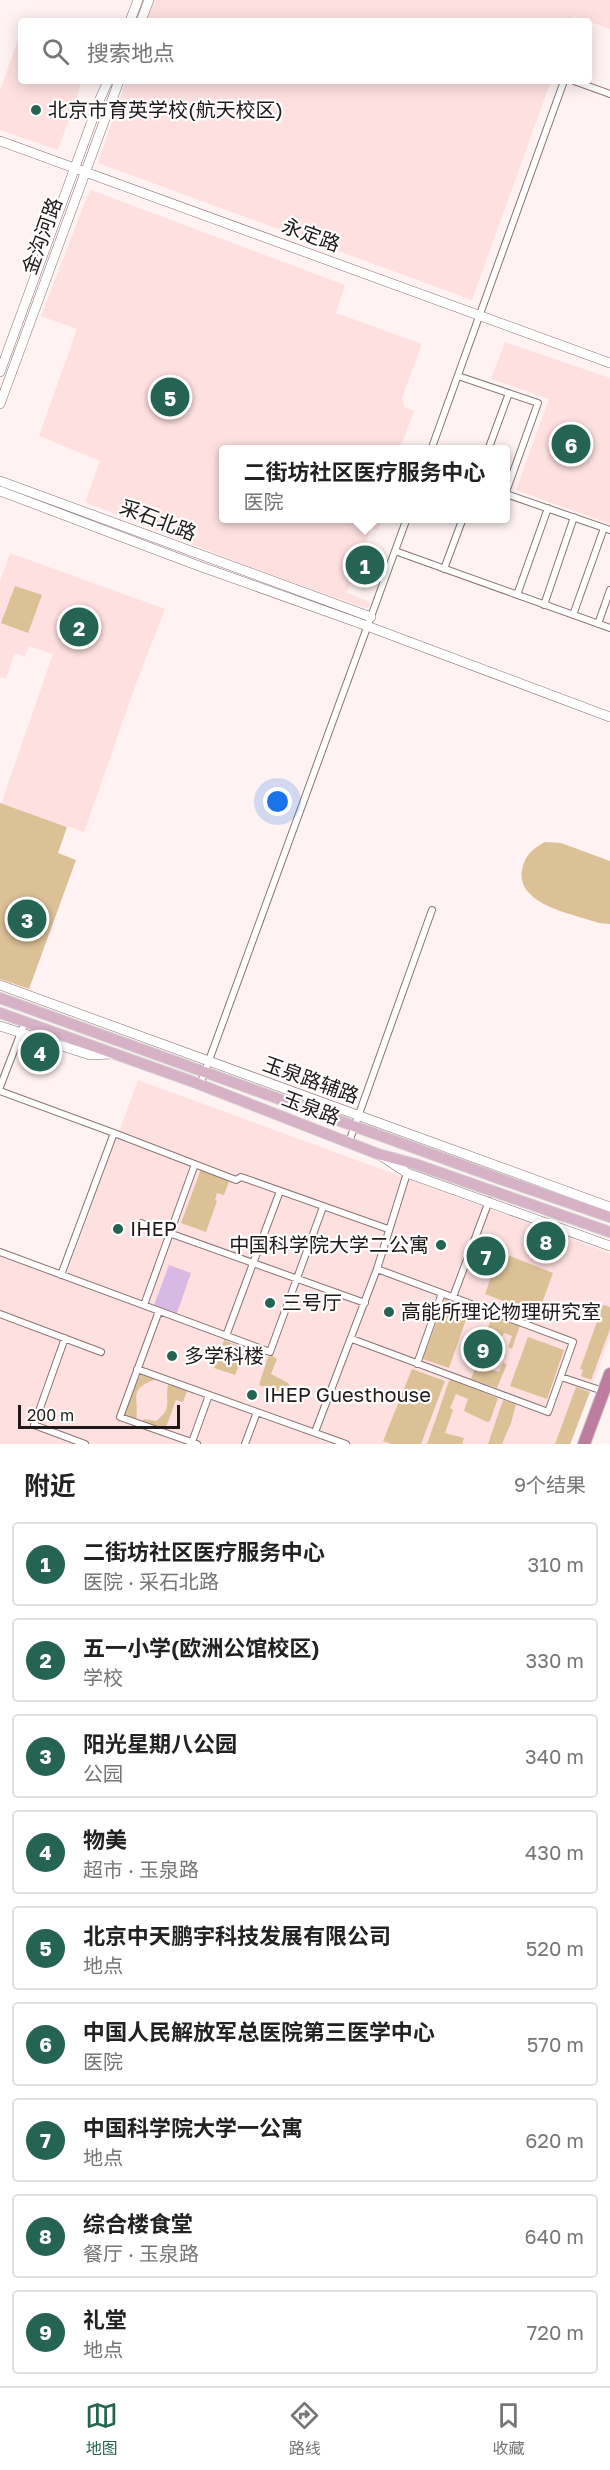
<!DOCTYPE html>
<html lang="zh">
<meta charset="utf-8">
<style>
body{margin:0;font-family:"Golos Text","Noto Sans SC",sans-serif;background:#f2f2f2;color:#222}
.scale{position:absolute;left:18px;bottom:15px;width:162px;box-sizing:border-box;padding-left:6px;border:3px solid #201919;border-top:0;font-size:16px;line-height:21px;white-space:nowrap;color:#201919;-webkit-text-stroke:4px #fff;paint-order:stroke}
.you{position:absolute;left:278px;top:802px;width:21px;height:21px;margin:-15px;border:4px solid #fff;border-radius:50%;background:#1a73e8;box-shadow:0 0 0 9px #1a73e833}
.badge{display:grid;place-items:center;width:39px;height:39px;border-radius:50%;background:#256452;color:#fff;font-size:20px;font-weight:700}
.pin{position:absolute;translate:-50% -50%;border:3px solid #fff;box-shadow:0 2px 6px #0006}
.popup{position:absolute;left:219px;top:445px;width:291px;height:78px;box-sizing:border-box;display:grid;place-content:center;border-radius:6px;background:#fff;filter:drop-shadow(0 2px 4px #0005);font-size:20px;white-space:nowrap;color:#767676}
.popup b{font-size:22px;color:#222}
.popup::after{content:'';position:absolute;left:50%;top:100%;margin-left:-12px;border:12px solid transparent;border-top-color:#fff}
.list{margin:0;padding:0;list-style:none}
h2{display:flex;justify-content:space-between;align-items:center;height:78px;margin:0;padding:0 24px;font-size:26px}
h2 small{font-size:20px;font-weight:400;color:#767676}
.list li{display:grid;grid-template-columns:39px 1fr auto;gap:18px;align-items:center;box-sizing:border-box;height:84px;margin:0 12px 12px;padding:0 12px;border:2px solid #e0e0e0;border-radius:6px}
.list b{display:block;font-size:22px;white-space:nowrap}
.list p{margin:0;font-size:20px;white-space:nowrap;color:#767676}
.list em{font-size:20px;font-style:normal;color:#767676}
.icon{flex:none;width:33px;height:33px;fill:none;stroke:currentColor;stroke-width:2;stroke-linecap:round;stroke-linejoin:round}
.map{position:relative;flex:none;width:610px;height:1444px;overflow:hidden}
.search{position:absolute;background:#fff;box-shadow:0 3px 15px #0003;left:18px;right:18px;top:18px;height:66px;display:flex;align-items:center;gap:15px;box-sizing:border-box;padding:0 21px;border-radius:6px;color:#767676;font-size:22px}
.sheet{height:942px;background:#fff}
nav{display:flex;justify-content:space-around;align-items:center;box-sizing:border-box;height:84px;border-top:2px solid #e0e0e0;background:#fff;font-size:16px;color:#767676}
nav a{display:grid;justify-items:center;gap:3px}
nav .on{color:#256452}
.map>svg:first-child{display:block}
</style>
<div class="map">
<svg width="610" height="1444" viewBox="0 0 610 1444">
<rect width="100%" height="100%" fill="#fff2f2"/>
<path fill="#fee0e0" d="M154,0H610V29L574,16L572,21H146Z
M20,34L21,81H82L58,150L0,130V90Z
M126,81H551L472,300L98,163Z
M91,190L345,285L336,313L422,344L402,398L404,407L414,411L400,449L224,450V518L382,519L378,530L371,528L348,591L345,592L370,602L368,609L247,566L85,502L100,461L39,436L77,329L41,316L87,197Z
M505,342L610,378V524L516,490L549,399L491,379Z
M10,553L165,609L136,684L84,832L1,804L53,654L29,646L25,657L15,653L6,679L0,677V581Z
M138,1080L610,1253V1337L571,1444H0V1252L66,1276Z"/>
<path fill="#dcc197" d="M15,586L42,595L28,633L1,623Z
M0,803L67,827L58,853L76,860L29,989L0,979Z
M545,842L561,843L610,861V924L599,923C574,914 516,905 522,870C525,855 532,849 545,842Z
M201,1169L230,1179L224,1195L217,1193L215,1200L217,1201L206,1232L181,1223Z
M500,1252L553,1273L538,1314L485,1294Z
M445,1299L470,1308L449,1368L423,1359Z
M603,1305L610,1307V1329L591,1380L581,1376L583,1370L580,1369Z
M493,1315L520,1325L512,1349L508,1347L512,1336L504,1333L502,1337L486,1332Z
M528,1337L564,1350L547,1399L510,1386Z
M224,1340L246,1349L235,1375L214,1368Z
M273,1356L277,1359L271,1374L288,1383L295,1392L293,1396L259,1385L268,1357Z
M503,1363L507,1364L497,1388L471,1379L476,1365L499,1372Z
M412,1369L445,1381L421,1444H391L383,1441Z
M141,1375L155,1377L154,1380C127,1389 140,1400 136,1420L123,1415L133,1386Z
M452,1379L498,1398L490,1421L487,1422L464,1411L468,1399L456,1394L450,1408L453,1410L445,1433L464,1438L462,1444H427L449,1381Z
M169,1382L195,1391L194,1394L187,1391L183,1402L176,1400L165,1430L142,1422L144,1419L156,1421C175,1407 163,1400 169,1382Z
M576,1387L590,1392L570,1444H555Z
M503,1400L516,1404L511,1423L502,1444H488Z"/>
<path fill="#d8b9e3" d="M169,1265L191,1273L177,1313L154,1305Z"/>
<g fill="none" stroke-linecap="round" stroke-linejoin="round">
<defs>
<path id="street" d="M574,81L610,94
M458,376L538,403L506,492
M431,450L564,81
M488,450L509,393
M506,494L610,530
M395,551L610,628
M444,569L463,518
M517,595L548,508
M544,605L574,517
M573,615L604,528
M598,624L610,590
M200,1085L407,518
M0,1087L25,1022
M0,1091L114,1133
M349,1142L432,910
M141,1223L365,1303
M0,1252L270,1352L323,1207
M61,1275L114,1133L236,1180L241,1177L388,1229
M453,1297L489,1201
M144,1305L195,1164
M159,1311L120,1417L197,1444
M0,1314L101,1352
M226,1336L280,1191
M65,1338L34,1425L85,1444
M352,1339L548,1412L573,1342L377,1269
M417,1364L442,1293
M137,1369L346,1444
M561,1377L603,1391
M315,1432L377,1269L407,1173
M192,1442L209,1395
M245,1444L257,1412"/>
<path id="secondary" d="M130,21L138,0
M141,21L149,0
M0,141L610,363
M0,372L100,99L108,81
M0,404L119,81
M0,481L371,617
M0,491L199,566L359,623L610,717
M0,985L610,1207
M0,1026L90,1055L112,1054
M383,1157L407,1173L610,1246"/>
<path id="primary" d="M0,998L503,1180L610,1217
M0,1013L191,1081L378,1154L415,1164L610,1232"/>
<path id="highway" d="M584,1444L610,1374"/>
</defs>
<use href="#street" stroke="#887575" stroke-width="8"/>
<use href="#secondary" stroke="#887575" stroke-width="10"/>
<use href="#primary" stroke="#d2d1d1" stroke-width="12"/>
<use href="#highway" stroke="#d2d1d1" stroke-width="14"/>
<use href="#street" stroke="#fff" stroke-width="6"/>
<use href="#secondary" stroke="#fff" stroke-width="9"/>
<use href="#primary" stroke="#d7b1c5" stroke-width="10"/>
<use href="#highway" stroke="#bd7d9e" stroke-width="12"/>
</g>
<g fill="#256452" stroke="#fff" stroke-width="2">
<circle cx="36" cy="110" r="6"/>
<circle cx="118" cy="1229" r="6"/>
<circle cx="441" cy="1245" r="6"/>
<circle cx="270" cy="1303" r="6"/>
<circle cx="389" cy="1312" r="6"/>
<circle cx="172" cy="1356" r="6"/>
<circle cx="252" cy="1395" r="6"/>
</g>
<g text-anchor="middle" stroke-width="4.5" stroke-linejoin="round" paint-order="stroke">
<g font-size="20" fill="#201919" stroke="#fff" text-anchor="start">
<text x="48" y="117">北京市育英学校(航天校区)</text>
<text x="130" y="1236">IHEP</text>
<text x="429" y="1252" text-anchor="end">中国科学院大学二公寓</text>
<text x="282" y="1310">三号厅</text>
<text x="401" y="1319">高能所理论物理研究室</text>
<text x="184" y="1363">多学科楼</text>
<text x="264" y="1402">IHEP Guesthouse</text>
</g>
<g font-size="20" fill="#201919" stroke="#fff">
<text transform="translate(311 235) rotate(20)" y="7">永定路</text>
<text transform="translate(42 236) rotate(-70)" y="7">金沟河路</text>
<text transform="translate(158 520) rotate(21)" y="7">采石北路</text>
<text transform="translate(311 1080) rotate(20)" y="7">玉泉路辅路</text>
<text transform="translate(311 1108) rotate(21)" y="7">玉泉路</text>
</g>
</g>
</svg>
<div class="scale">200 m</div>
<div class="you"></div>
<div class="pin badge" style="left:365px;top:565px">1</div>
<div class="popup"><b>二街坊社区医疗服务中心</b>医院</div>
<div class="pin badge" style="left:79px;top:627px">2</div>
<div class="pin badge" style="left:27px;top:919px">3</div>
<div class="pin badge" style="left:40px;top:1052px">4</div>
<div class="pin badge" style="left:170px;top:397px">5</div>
<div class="pin badge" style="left:571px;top:444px">6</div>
<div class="pin badge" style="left:486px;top:1256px">7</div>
<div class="pin badge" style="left:546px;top:1241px">8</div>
<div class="pin badge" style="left:483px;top:1349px">9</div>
<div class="search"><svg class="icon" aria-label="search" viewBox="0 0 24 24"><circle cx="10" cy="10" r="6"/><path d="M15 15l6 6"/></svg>搜索地点</div>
</div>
<section class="sheet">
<h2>附近<small>9个结果</small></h2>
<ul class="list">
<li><span class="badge">1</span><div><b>二街坊社区医疗服务中心</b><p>医院 · 采石北路</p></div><em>310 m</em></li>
<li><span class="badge">2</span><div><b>五一小学(欧洲公馆校区)</b><p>学校</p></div><em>330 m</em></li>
<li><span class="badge">3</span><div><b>阳光星期八公园</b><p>公园</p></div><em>340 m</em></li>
<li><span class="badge">4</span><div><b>物美</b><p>超市 · 玉泉路</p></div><em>430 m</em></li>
<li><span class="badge">5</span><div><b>北京中天鹏宇科技发展有限公司</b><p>地点</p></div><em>520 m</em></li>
<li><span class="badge">6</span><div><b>中国人民解放军总医院第三医学中心</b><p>医院</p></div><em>570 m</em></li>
<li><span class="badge">7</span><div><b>中国科学院大学一公寓</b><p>地点</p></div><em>620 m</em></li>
<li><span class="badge">8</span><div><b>综合楼食堂</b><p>餐厅 · 玉泉路</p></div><em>640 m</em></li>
<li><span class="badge">9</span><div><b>礼堂</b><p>地点</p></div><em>720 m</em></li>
</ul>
</section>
<nav>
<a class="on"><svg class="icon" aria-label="map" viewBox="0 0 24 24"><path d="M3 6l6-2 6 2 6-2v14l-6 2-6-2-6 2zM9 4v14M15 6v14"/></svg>地图</a>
<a><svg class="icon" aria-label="directions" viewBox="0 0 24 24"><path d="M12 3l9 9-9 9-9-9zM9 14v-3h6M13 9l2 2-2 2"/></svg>路线</a>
<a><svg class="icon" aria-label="saved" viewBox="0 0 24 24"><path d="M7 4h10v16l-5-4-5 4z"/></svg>收藏</a>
</nav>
